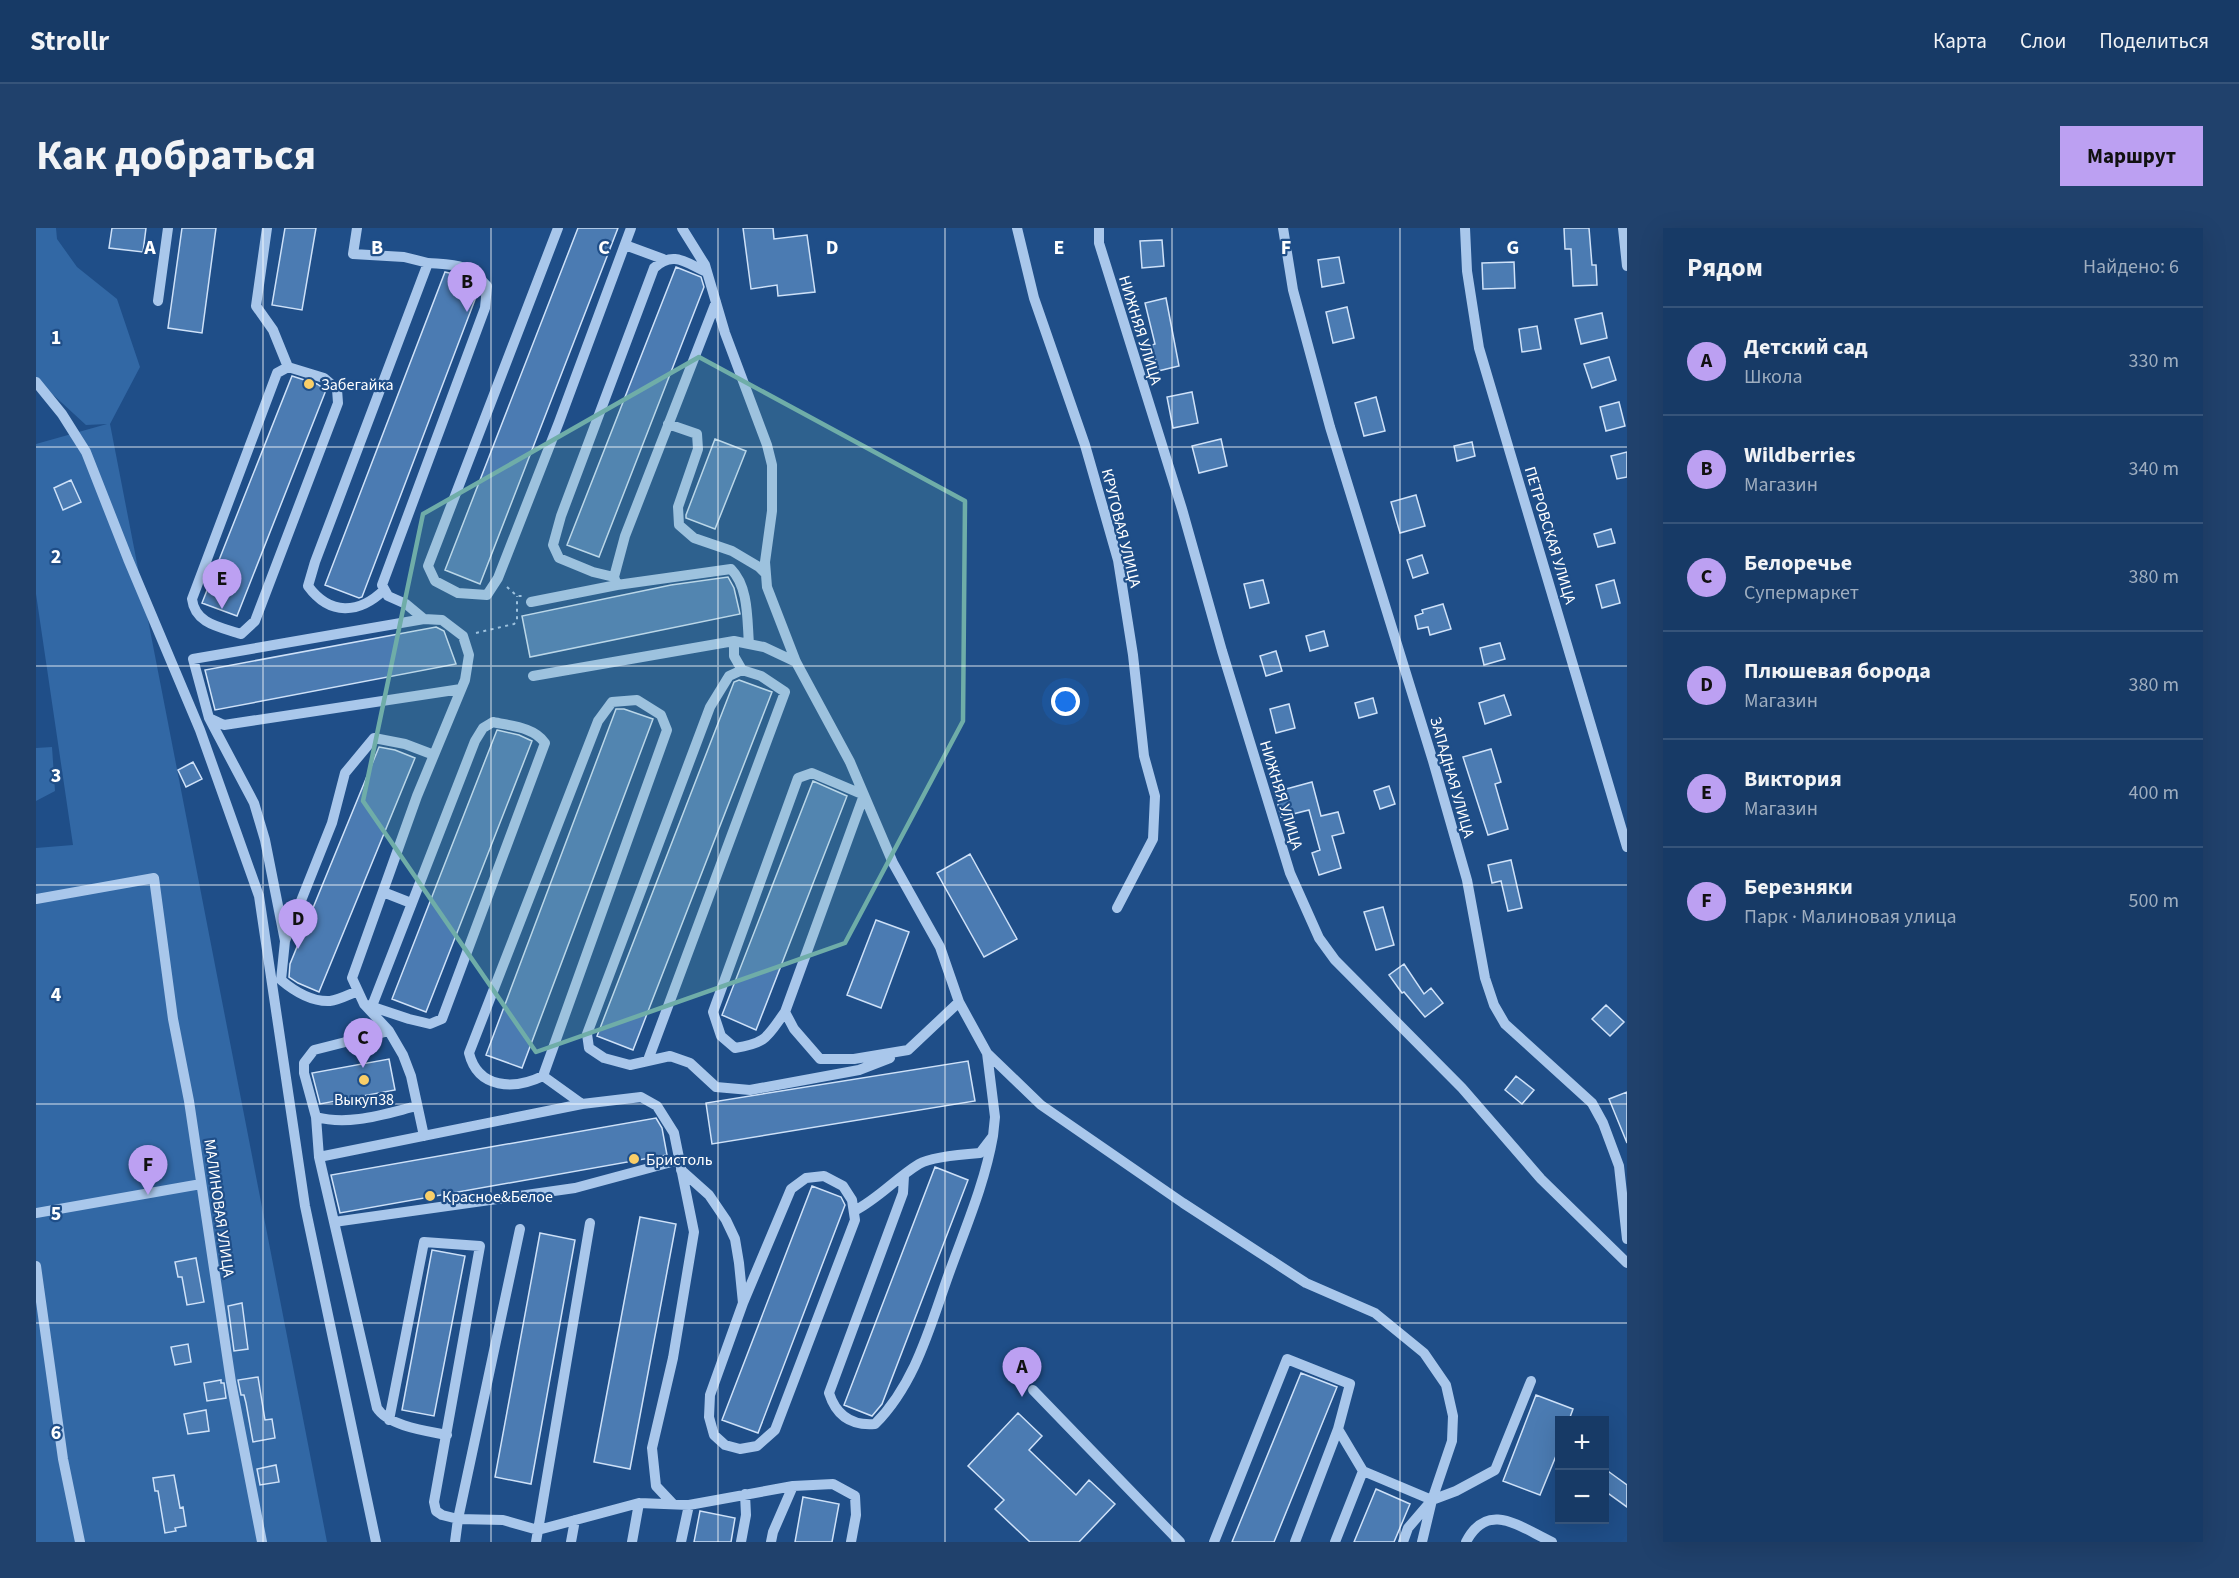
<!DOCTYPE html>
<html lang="ru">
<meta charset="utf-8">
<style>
body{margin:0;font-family:"Source Sans 3",sans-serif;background:#20416c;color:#f1f3f6}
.controls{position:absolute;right:18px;bottom:18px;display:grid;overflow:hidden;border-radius:0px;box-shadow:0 6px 24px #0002}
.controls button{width:54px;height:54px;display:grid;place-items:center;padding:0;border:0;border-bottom:2px solid #36547a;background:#173a66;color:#f1f3f6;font:30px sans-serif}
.you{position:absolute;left:1030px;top:474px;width:21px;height:21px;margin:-15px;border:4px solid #fff;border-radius:50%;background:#1a73e8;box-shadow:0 0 0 9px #1a73e833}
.badge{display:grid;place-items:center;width:39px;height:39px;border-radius:50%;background:#bca0f2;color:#111;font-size:20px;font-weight:700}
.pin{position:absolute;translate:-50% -50px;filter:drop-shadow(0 2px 3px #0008)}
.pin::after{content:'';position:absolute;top:32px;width:21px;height:18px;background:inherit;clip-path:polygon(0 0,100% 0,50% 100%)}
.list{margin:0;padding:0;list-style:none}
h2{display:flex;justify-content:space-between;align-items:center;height:78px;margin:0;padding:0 24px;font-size:26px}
h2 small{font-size:20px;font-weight:400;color:#9eadbf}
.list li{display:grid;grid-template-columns:39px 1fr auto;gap:18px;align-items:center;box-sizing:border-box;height:108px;padding:0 24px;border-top:2px solid #36547a}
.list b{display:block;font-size:22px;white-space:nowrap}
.list p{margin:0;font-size:20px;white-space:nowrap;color:#9eadbf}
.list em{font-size:20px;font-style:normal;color:#9eadbf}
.map{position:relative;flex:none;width:1591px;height:1314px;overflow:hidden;border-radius:0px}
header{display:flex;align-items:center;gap:36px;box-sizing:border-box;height:84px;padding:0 30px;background:#173a66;border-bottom:2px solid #36547a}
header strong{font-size:28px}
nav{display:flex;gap:33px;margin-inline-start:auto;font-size:21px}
.intro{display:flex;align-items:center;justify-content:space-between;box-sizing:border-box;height:144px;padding:0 36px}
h1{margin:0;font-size:42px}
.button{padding:15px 27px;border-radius:0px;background:#bca0f2;color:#111;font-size:21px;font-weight:700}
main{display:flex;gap:36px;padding:0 36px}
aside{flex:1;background:#173a66;border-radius:0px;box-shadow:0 6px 24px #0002}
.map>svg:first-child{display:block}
</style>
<header>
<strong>Strollr</strong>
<nav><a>Карта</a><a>Слои</a><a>Поделиться</a></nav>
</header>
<div class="intro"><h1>Как добраться</h1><a class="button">Маршрут</a></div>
<main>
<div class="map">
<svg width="1591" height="1314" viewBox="0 0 1591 1314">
<rect width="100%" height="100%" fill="#1f4e88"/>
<path fill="#3268a5" d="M0,0H20L21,11L41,39L81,71L104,139L74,196L291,1314H0V620L37,617L0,366V216L71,196L50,197L0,151Z
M16,519L19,563L0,573V520Z"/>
<path fill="#4b7bb2" stroke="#cee1f8" stroke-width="1.5" d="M76,0H110L107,24L73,20Z
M146,0H180L166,105L132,100Z
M249,0H280L266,82L236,77Z
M542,0H582L444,356L409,342Z
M707,0H737L738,11L771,7L779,64L742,68L741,57L715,61Z
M1528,0H1553L1556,37H1560L1561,57L1537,58L1535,21H1529Z
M1126,12L1128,38L1106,40L1104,13Z
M1303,29L1308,55L1286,59L1282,32Z
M1478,34L1479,60L1447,61L1446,35Z
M640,39L665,49L668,59L563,329L531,317Z
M409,44L430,49L443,61L326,369L323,370L289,357Z
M1130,70L1143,138L1122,143L1116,117L1119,116L1109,75Z
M1311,79L1318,110L1297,115L1290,84Z
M1566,85L1571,110L1545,116L1539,91Z
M1501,98L1505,121L1486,124L1483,101Z
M1573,129L1580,152L1556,160L1548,136Z
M256,148L281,156L290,162L201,388L166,375Z
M1156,164L1162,195L1137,200L1131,169Z
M1340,169L1349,203L1328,208L1319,175Z
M1583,174L1589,198L1570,203L1564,179Z
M679,211L710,223L679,301L650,290V287Z
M1185,211L1191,238L1163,245L1156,218Z
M1436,214L1439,228L1421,233L1418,218Z
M1591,224V249L1581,251L1575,228Z
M35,252L45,274L27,282L18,260Z
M1380,267L1389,298L1364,305L1355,274Z
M1575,301L1579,315L1562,319L1558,306Z
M1386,327L1392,345L1377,350L1371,332Z
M692,349L698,360L704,386L494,429L486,388L635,357Z
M1227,352L1233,375L1214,380L1208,356Z
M1578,352L1584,375L1566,380L1560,357Z
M1407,376L1415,401L1394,407L1392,399L1382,401L1379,388L1387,385L1386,382Z
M400,399L408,403L420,436L179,482L169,442Z
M1288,403L1292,418L1274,423L1270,408Z
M1464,415L1469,431L1448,437L1444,420Z
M1240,423L1246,443L1230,448L1224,428Z
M703,452L736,464L597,822L561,808L698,454Z
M1468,467L1475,487L1449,496L1443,475Z
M1337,470L1341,485L1323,490L1319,475Z
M1253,476L1259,500L1240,505L1234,481Z
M580,481H588L617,491L486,840L450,827Z
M461,502L483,507L496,513L390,784L356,771Z
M343,519L359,522L379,530L283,764L262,755L253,749L254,736Z
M1455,521L1465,554L1459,556L1472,601L1452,607L1427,529Z
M157,534L166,551L150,559L142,542Z
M777,553L811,568L720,802L686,787Z
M1276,554L1285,588L1302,584L1308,605L1296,608L1305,640L1283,647L1276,625L1284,622L1273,582L1245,589L1239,564Z
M1353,558L1359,576L1344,581L1338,563Z
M934,626L981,711L948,729L901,645Z
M1475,632L1486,680L1472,683L1465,653L1456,655L1452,637Z
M1347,679L1358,717L1340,722L1328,684Z
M840,692L873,704L845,780L811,767Z
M1368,736L1388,766L1395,760L1407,775L1389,789L1368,764L1366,765L1353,747Z
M1570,777L1588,794L1574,808L1556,791Z
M353,831L359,862L284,876L276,845Z
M932,833L939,873L676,916L670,875Z
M1480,848L1498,862L1486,876L1469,862Z
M1591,864V915L1573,871Z
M620,890L626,900L631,927L304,985L295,947Z
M899,939L932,952L846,1176L836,1188L808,1177Z
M776,958L805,969L809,977L722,1205L686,1192Z
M604,989L640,996L594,1241L558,1234Z
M504,1005L539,1012L495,1256L459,1249Z
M396,1022L429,1028L398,1188L366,1182Z
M160,1030L168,1074L151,1077L146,1049H142L139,1034Z
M206,1075L212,1121L198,1123L192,1078Z
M152,1116L155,1134L139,1137L135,1119Z
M1265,1145L1301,1159L1238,1314H1196Z
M222,1149L229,1192L236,1191L239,1210L217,1214L210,1175L208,1167H205L202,1152Z
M185,1152V1155H188L190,1170L171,1173L168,1155Z
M1500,1167L1537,1181L1533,1192H1524V1218L1504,1267L1467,1253Z
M170,1182L173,1203L152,1206L148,1186Z
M982,1185L1006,1208L993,1222L1040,1267L1053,1252L1079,1276L1043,1314H994L959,1281L968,1272L932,1238Z
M240,1237L243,1254L224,1257L221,1241Z
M1569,1241L1591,1257V1279L1569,1263Z
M138,1247L144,1280L147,1279L150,1298L139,1300L140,1303L129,1305L122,1263H119L117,1250Z
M1340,1261L1374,1276L1358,1314H1318Z
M767,1269L803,1276L796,1314H759Z
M664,1283L699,1290L695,1314H658Z"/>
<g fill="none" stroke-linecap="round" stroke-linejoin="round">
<path stroke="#a9c7eb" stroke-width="2" stroke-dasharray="3 4.5" stroke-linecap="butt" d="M471,359L481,368H486
M440,405L478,396L481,393V368"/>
<path stroke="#a9c7eb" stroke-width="10" d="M231,0L220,78L237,102L252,139
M321,0L317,26L368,29L392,35
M522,0L392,338L399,353L422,365L451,367L462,350L523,194L595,0
M646,0L669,37L689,105L731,217L736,237V283L729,334L731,359L760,434L814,534L857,635L904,719L923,774L951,825L1005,877L1147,975L1270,1055L1339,1085L1388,1125L1410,1157L1417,1188L1416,1213L1396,1272L1372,1300L1367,1314
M981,0L998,70L1049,217L1082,332L1097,427L1108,528L1119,568L1117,611L1081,680
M1063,0V15L1146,281L1186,423L1254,645L1283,710L1299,732L1426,860L1505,951L1591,1035
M1247,0L1257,62L1294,199L1397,533L1431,652L1449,750L1458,777L1469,796L1556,875L1567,895L1583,938L1591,1011
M1429,0L1431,43L1443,120L1591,619
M1587,0L1591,38
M589,17L627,31
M122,73L132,0
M680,74L589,308L578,349L581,357L695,341C713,359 711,392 713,416
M252,139L288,150L301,161L302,175L219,393L205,406C184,399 159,396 156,371L241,145Z
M0,154L26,186L50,224L92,331L164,502L223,668L269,978L340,1314
M632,196L661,206L662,221L642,279L643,297L658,310L696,323L723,339L730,346
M578,349L557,344L523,330L517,317L525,288L618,40C637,22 650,35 671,44
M348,362C323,386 294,388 272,358L279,334L392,35C421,37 431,35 451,58L449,80L346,357L352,368L370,376L388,391
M495,374L581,357
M706,442L693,448L674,479L551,806L553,820L568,830L594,837L634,828L654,835L680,859L714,862L823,842L854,830
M497,448L698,413L728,419L760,434
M601,472L625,487L631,502L507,848C478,862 442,861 433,825L562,493L576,474Z
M173,490L218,575L229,612L249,713L245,752C258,763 276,774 294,773C303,772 314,766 322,763
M347,664L375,675
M0,671L118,650L137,791L153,873L195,1154L226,1314
M249,713L296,595L309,545L338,510L369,516L398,527
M331,777L373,791L394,796L406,791L509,515C498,499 475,498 457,494L447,500L439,513L336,778
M749,784C731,809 731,815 699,820L685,808L677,784L762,550L776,545L828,567L749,784L758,801L784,831H818L872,822L923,774
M353,803L278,822L268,835V845L280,889C314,898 348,886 381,878
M612,832L749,464L725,448L706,442L698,428V413
M507,848L546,876
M280,889L283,929L341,1180C352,1198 391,1203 411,1207
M388,908L375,848L367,827L353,803L328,776L316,750L381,568L429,452L433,427L427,408L406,392L388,391L157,431L173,490L188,497L425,461
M283,929L546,876L605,869L621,878L638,905L658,1004L637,1130L616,1220L620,1258L637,1276
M645,942L673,967L690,992L699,1011L703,1035L707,1075L674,1167L673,1189L678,1207L689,1217L704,1221L721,1218L739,1202L819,992L816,972L807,958L788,948L770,950L755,961L707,1075
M868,948L867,965L793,1165C800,1187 815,1198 839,1196C881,1154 895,1094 915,1040C931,996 949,954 957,908
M818,983C842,971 860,950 883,936C895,929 930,926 944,925L957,908L959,889L951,825
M0,985L165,956
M298,994L539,960L643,932
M0,1038L27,1231L44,1314
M997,1162L1144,1314
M353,1192L388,1014L444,1018L398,1274L400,1283L406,1287L422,1291L467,1292L502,1302L603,1275L653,1277L757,1258L797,1256L819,1268L820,1287L815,1314
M1396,1272L1420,1263L1459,1242L1495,1153
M419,1314L422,1291L484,1001
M500,1314L554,995
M535,1314L539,1292
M596,1314L603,1275
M645,1314L653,1277
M705,1314L710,1287L709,1266
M735,1314L737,1304L757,1258
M1178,1314L1251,1131L1314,1156L1302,1201
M1259,1314L1302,1201L1327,1243L1396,1272L1386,1314
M1299,1314L1327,1243
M1430,1314C1452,1271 1485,1300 1516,1314"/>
</g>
<path fill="#6fada8" fill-opacity="0.2" stroke="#6fada8" stroke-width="4.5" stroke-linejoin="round" d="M663,129L929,273L927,493L809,715L500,824L327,573L387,286Z"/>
<path fill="none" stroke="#fff" stroke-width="1.5" stroke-opacity="0.55" d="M227,0V1314M455,0V1314M682,0V1314M909,0V1314M1136,0V1314M1364,0V1314M0,219H1591M0,438H1591M0,657H1591M0,876H1591M0,1095H1591"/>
<g fill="#f9ce68" stroke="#1f4e88" stroke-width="2">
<circle cx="273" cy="156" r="6"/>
<circle cx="328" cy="852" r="6"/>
<circle cx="598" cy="931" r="6"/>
<circle cx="394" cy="968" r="6"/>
</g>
<g text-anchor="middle" stroke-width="4.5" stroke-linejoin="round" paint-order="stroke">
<g font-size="16" fill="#fff" stroke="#1f4e88">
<text transform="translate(1105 102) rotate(73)" y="6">НИЖНЯЯ УЛИЦА</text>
<text transform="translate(1086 300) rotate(76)" y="6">КРУГОВАЯ УЛИЦА</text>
<text transform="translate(1515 307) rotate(73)" y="6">ПЕТРОВСКАЯ УЛИЦА</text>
<text transform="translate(1417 549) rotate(74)" y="6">ЗАПАДНАЯ УЛИЦА</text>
<text transform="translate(1246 567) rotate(73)" y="6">НИЖНЯЯ УЛИЦА</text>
<text transform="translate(184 980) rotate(82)" y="6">МАЛИНОВАЯ УЛИЦА</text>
</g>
<g font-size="16" fill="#fff" stroke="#1f4e88" text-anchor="start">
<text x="285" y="162">Забегайка</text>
<text x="328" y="877" text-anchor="middle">Выкуп38</text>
<text x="610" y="937">Бристоль</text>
<text x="406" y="974">Красное&amp;Белое</text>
</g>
</g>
<g font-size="20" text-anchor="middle" font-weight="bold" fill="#fff" stroke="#1f4e88" stroke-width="4.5" stroke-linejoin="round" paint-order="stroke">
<text x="114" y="26">A</text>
<text x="341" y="26">B</text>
<text x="568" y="26">C</text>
<text x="796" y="26">D</text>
<text x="1023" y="26">E</text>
<text x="1250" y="26">F</text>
<text x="1477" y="26">G</text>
<text x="20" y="116">1</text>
<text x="20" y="335">2</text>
<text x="20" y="554">3</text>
<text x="20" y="773">4</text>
<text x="20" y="992">5</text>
<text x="20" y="1211">6</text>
</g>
</svg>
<div class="controls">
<button>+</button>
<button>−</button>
</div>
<div class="you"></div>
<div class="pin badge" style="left:986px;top:1169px">A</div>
<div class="pin badge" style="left:431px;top:84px">B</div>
<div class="pin badge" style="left:327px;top:840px">C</div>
<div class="pin badge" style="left:262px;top:721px">D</div>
<div class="pin badge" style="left:186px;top:381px">E</div>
<div class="pin badge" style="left:112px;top:967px">F</div>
</div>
<aside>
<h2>Рядом<small>Найдено: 6</small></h2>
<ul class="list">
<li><span class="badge">A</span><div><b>Детский сад</b><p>Школа</p></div><em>330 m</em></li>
<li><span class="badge">B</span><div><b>Wildberries</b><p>Магазин</p></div><em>340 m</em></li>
<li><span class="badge">C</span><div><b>Белоречье</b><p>Супермаркет</p></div><em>380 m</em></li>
<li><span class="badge">D</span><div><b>Плюшевая борода</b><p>Магазин</p></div><em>380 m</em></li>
<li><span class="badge">E</span><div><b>Виктория</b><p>Магазин</p></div><em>400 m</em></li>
<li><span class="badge">F</span><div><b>Березняки</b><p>Парк · Малиновая улица</p></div><em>500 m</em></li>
</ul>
</aside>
</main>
